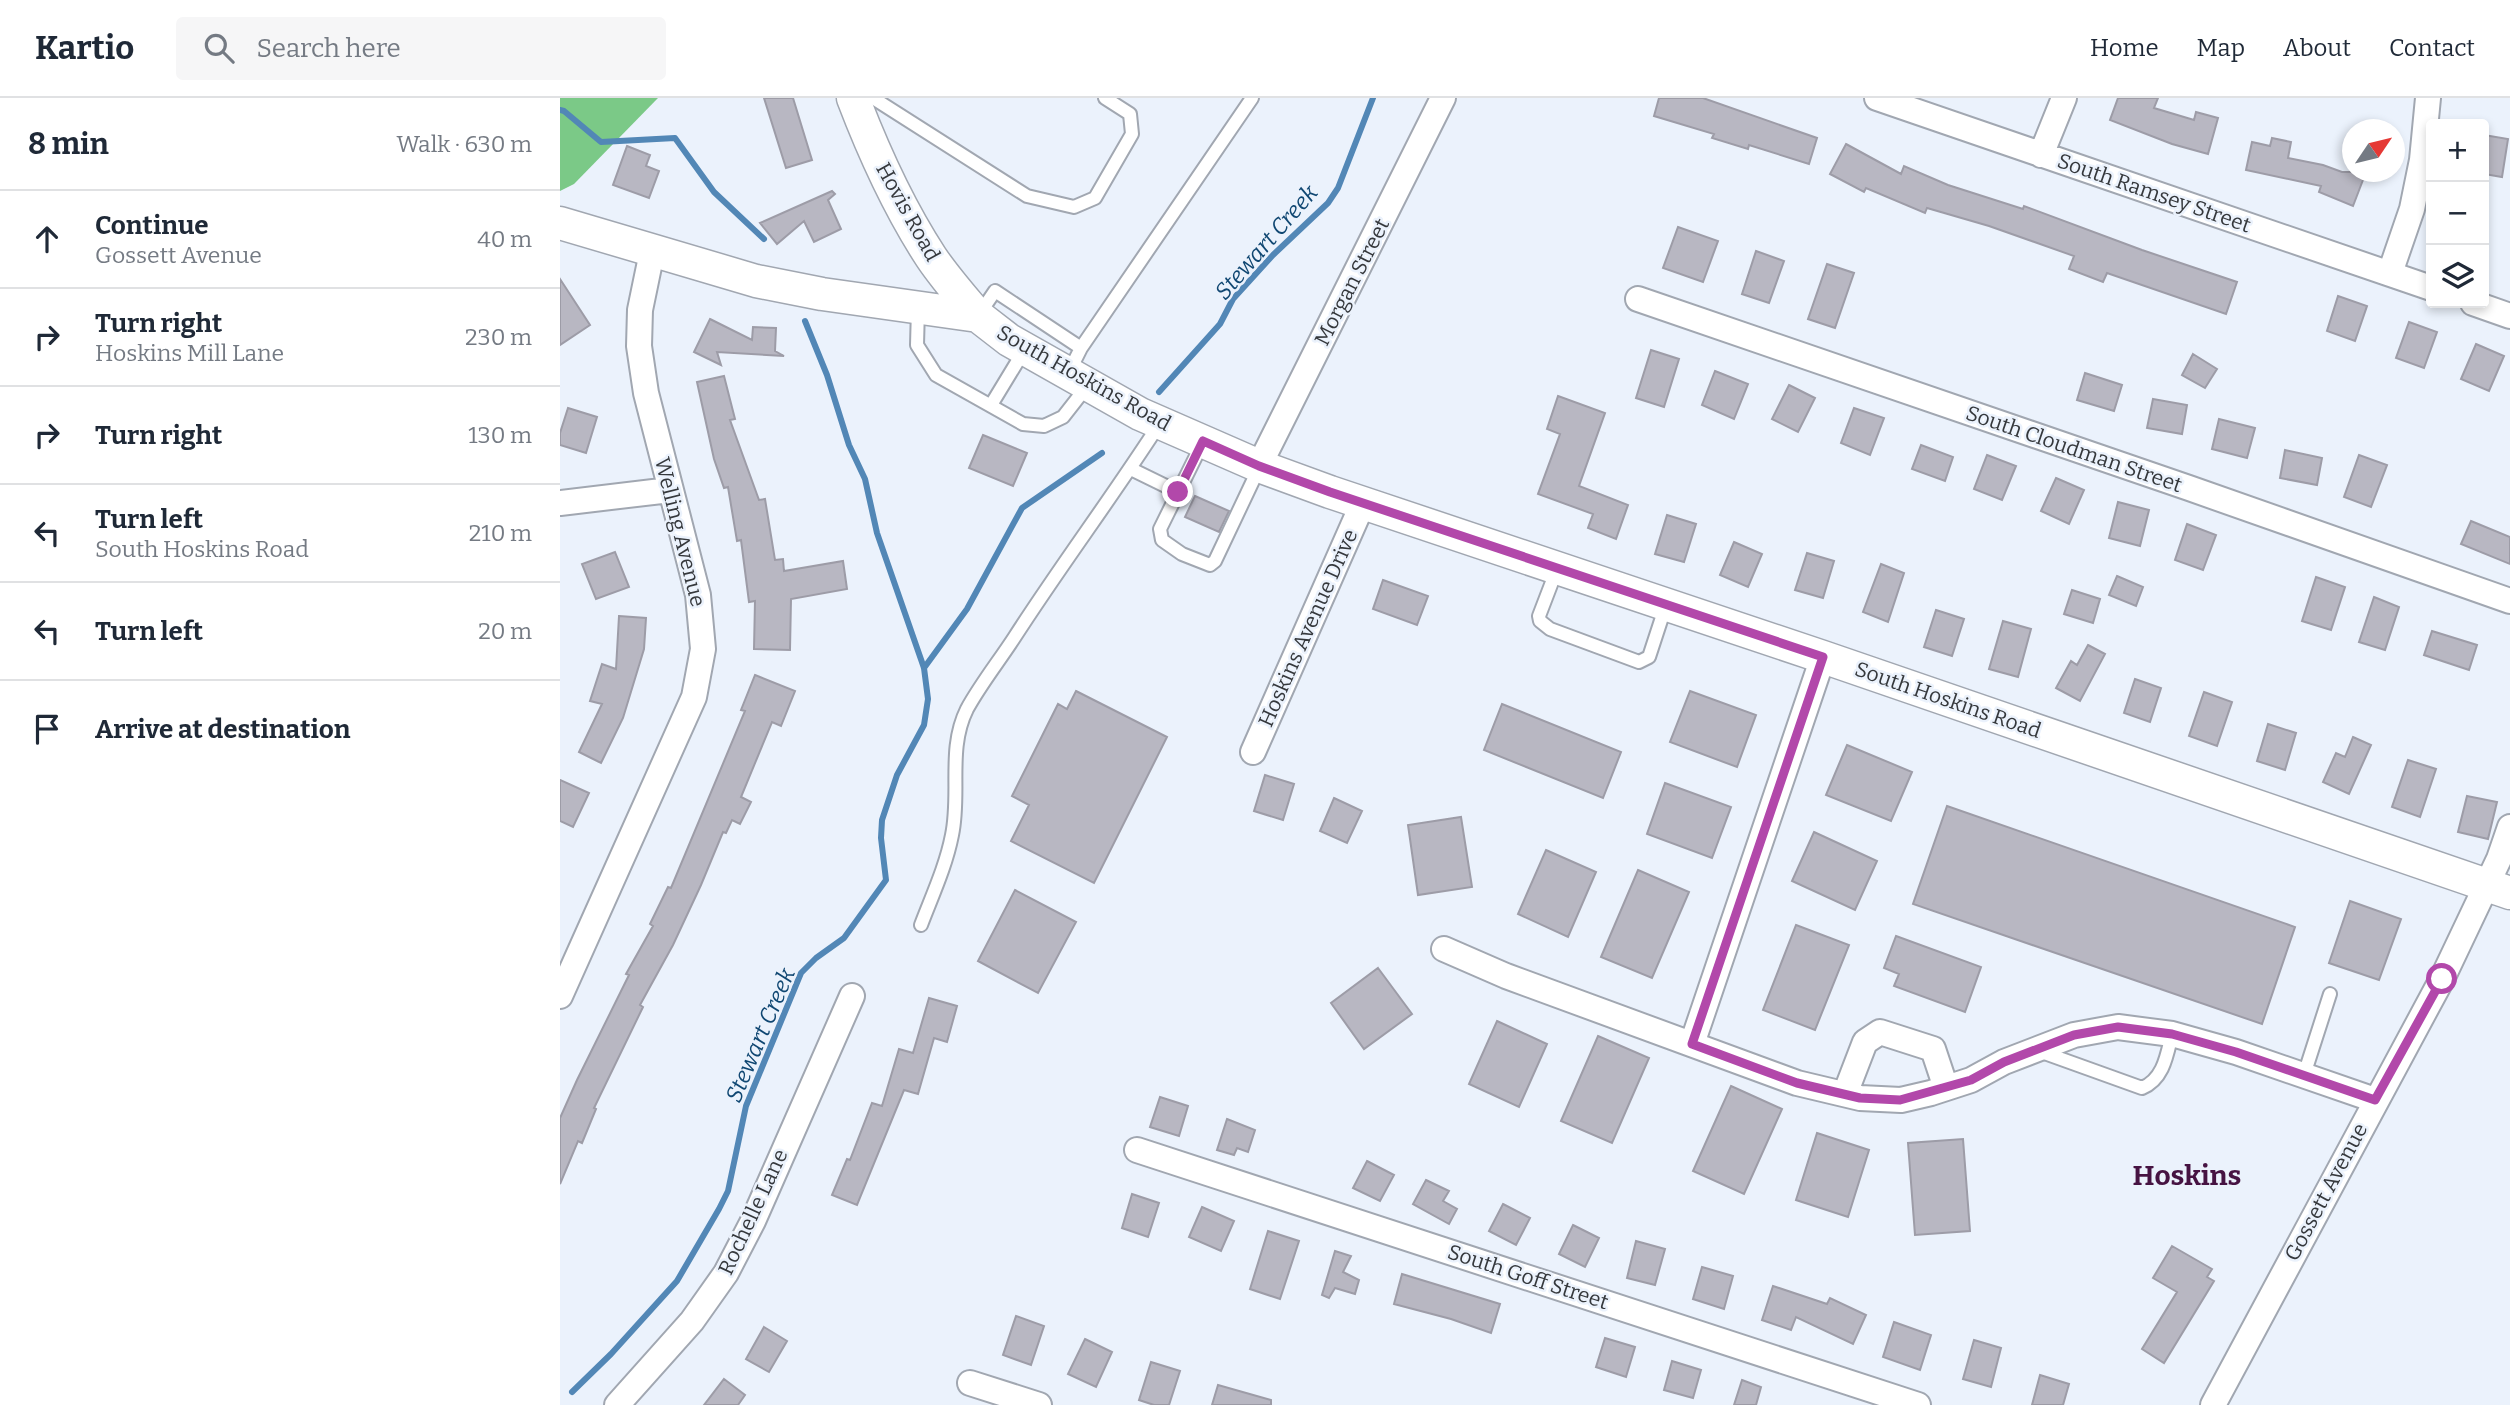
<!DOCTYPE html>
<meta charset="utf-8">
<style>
body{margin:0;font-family:Bitter,serif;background:#f6f6f7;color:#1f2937}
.controls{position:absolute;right:21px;top:21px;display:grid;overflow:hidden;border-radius:7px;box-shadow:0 4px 10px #0003}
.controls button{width:63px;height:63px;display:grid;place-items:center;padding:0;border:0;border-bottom:2px solid #e0e1e3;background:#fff;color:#1f2937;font:35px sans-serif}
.compass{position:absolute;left:1782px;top:21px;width:63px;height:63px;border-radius:50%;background:#fff;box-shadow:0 4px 10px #0003;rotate:55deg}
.stop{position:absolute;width:21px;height:21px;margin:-16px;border:5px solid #b248aa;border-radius:50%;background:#fff}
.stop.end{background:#b248aa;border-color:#fff;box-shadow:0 2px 7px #0008}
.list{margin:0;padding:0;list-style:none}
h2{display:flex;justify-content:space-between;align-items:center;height:91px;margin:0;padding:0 28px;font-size:30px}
h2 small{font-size:23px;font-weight:400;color:#747a83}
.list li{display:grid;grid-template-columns:46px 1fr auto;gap:21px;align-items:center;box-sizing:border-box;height:98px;padding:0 28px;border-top:2px solid #e0e1e3}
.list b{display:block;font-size:26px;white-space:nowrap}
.list p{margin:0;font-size:23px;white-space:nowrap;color:#747a83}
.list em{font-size:23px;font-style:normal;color:#747a83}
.icon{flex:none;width:38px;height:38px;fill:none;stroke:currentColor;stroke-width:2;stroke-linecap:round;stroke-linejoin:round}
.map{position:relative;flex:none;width:1950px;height:1307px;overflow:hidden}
header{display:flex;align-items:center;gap:42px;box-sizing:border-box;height:98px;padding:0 35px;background:#fff;border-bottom:2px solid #e0e1e3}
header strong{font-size:33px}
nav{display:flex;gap:38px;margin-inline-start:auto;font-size:24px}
.search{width:490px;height:63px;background:#f6f6f7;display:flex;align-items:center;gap:18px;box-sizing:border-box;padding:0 24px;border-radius:7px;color:#747a83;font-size:26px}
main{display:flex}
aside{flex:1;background:#fff}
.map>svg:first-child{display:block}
</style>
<header>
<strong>Kartio</strong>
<div class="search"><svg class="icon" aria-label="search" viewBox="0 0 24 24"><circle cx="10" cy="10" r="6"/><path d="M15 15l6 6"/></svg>Search here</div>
<nav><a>Home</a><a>Map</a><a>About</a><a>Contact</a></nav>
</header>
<main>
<aside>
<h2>8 min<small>Walk · 630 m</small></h2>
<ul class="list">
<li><svg class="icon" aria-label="ahead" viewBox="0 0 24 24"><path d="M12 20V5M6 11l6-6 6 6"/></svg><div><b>Continue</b><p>Gossett Avenue</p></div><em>40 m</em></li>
<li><svg class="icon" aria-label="right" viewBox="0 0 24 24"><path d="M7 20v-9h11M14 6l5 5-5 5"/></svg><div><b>Turn right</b><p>Hoskins Mill Lane</p></div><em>230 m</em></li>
<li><svg class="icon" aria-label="right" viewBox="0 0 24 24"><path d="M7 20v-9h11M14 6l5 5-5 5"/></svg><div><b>Turn right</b></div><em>130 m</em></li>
<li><svg class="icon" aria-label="left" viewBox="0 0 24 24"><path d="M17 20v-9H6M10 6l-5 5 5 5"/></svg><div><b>Turn left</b><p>South Hoskins Road</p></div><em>210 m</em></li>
<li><svg class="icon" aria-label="left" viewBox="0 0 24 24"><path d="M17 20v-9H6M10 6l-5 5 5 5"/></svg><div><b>Turn left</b></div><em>20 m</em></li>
<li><svg class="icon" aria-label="arrive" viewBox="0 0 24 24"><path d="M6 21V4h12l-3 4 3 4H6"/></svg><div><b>Arrive at destination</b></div></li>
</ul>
</aside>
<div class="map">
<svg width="1950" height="1307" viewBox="0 0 1950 1307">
<rect width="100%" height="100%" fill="#ebf2fc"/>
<path fill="#7bc987" d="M0,0H98L14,86L0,93Z"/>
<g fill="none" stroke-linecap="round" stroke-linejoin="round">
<path stroke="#5287b6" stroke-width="6" d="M0,12L4,13L41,44L115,40L154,94L204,141
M599,294L660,226L673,201L713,157L768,105L778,90L813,0
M364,570L407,511L462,410L542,355
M12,1294L51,1256L117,1183L159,1111L168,1093L186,1008L241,875L256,860L284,840L326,782L321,740L322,722L337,677L364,627L368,601L364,570L317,435L305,381L289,347L267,277L245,223"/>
</g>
<path fill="#b8b7c2" stroke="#9d9ca7" stroke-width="2" d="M204,0H233L252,62L226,70Z
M1099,0H1143L1257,40L1249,66L1189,47L1188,51L1152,40L1154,36L1094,18Z
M1558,0H1598L1594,10L1634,22L1636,14L1658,20L1648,56L1612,46L1550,22Z
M1924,37L1948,41L1942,79L1924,76Z
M1712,40L1731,44L1728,60L1763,67L1782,74H1806L1793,108L1759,94L1761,88L1686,72L1692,44L1710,48Z
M1286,46L1341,76L1344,68L1388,87L1463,111L1464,108L1582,152L1677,184L1666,216L1547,175L1543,184L1509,171L1514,158L1429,128L1367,110L1365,115L1306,90L1304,94L1270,76Z
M67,48L90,57L86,68L99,73L89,100L53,87Z
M272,93L275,96L268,102L281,131L254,144L244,123L217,146L200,125Z
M1118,129L1158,143L1143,184L1103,170Z
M1196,153L1224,163L1209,205L1182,196Z
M1267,166L1294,175L1275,230L1248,221Z
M0,181L30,227L0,247Z
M1778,198L1807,208L1795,243L1767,233Z
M150,221L192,242L193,229L216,230L215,253L224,258L157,254L161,267L134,254Z
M1849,224L1877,234L1864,270L1836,260Z
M1916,246L1944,258L1929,293L1901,281Z
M1091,252L1119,261L1104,309L1076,300Z
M1633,256L1657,271L1645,290L1622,277Z
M1155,273L1188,286L1174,321L1142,307Z
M1525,275L1562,287L1554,313L1517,302Z
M164,278L175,321L170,322L199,402L205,401L215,462L223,461L224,473L283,463L287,491L231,501L230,552L194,551L195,503L189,504L181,442L177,443L168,389L164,390L154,361L137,284Z
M1229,287L1255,300L1238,334L1212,321Z
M998,298L1045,315L1019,388L1068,407L1056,441L1028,430L1033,416L978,396L1000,336L987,331Z
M1593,301L1627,307L1622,336L1587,330Z
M8,310L37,319L26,355L0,347V335Z
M1294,310L1324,320L1310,357L1281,345Z
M1659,321L1695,330L1687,360L1652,351Z
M423,337L467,355L453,388L409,370Z
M1361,347L1393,359L1385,383L1352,371Z
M1725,352L1762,360L1757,387L1720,380Z
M1427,357L1456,368L1442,402L1414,391Z
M1799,357L1827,367L1811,409L1784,399Z
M1496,380L1524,392L1509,426L1481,413Z
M635,398L669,413L659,434L625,419Z
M1558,404L1589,412L1580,448L1549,440Z
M1107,417L1136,426L1124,464L1095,456Z
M1911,423L1950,439V466L1901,446Z
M1627,426L1656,437L1643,472L1615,462Z
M1174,444L1202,456L1188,489L1160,477Z
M55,454L69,489L36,501L22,466Z
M1247,455L1274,463L1263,500L1235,492Z
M1321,466L1344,475L1328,524L1303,514Z
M1557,478L1583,489L1576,508L1549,497Z
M1756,479L1785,489L1771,532L1742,523Z
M823,482L868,498L857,527L813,511Z
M1512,492L1540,501L1533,525L1504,516Z
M1814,499L1839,509L1825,552L1799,544Z
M1376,512L1404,521L1392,558L1364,549Z
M59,518L86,520L84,551L63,620L41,665L19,654L42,606L30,603L42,566L56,571Z
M1443,523L1471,531L1458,579L1429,571Z
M1872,533L1917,547L1909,572L1864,557Z
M1528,547L1545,556L1520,603L1496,590L1511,563L1517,567Z
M195,577L235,593L221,628L212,624L181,699L191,704L180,726L172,722L166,735L163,734L141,787L113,847L80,907L83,909L34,1010L36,1011L22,1045L18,1043L0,1086V1020L17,982L69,877L66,876L93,828L90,826L108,789L111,790L185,613L181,612Z
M1575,581L1601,590L1590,624L1564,615Z
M516,593L607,639L534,785L451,743L469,707L452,698L498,606L507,611Z
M1130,593L1196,617L1177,669L1110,644Z
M1644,594L1672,604L1657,648L1629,638Z
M942,606L1061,654L1043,700L924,652Z
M1708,626L1736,635L1725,672L1697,663Z
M1793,639L1811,647L1789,696L1763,684L1776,655L1785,659Z
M1287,647L1352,674L1331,723L1266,697Z
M1848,662L1876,671L1860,719L1832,709Z
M705,677L734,686L723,722L694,713Z
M0,682L29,695L13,729L0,723Z
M1105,685L1171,709L1152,760L1087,736Z
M1907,698L1937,704L1928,741L1898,734Z
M774,700L802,713L787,745L760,733Z
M1387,708L1735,829L1702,926L1353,806Z
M901,719L912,789L858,797L848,727Z
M1254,734L1317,763L1295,812L1232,783Z
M986,752L1036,774L1008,839L958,816Z
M1078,772L1129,794L1092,880L1041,859Z
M455,792L516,824L478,895L418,863Z
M1790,803L1841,821L1819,882L1769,865Z
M1236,827L1289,847L1255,932L1203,912Z
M1336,838L1421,869L1405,914L1334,888L1339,876L1324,870Z
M818,870L852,916L804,951L771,905Z
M369,900L397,908L387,944L374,940L358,996L344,992L297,1107L272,1097L287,1061L290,1062L312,1005L322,1008L339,951L353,955Z
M937,923L987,946L959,1009L909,986Z
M1038,938L1089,960L1052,1045L1001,1023Z
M1171,988L1222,1011L1184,1096L1133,1073Z
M600,999L628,1008L619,1038L590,1029Z
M667,1021L695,1032L688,1054L677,1050L674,1057L657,1052Z
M1257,1035L1309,1052L1288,1119L1236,1102Z
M1403,1041L1410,1133L1355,1137L1348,1045Z
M807,1063L834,1077L820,1103L793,1090Z
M866,1082L889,1093L883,1103L897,1111L889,1126L853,1106Z
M572,1096L599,1105L588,1139L562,1130Z
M943,1106L970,1120L956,1147L929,1133Z
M642,1109L674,1123L661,1153L629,1139Z
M1013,1127L1039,1140L1025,1169L999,1156Z
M708,1133L739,1143L720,1201L690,1191Z
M1076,1143L1105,1151L1095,1187L1067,1180Z
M1612,1148L1652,1171L1647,1179L1654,1183L1604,1265L1582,1251L1617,1194L1593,1180Z
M775,1153L791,1158L783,1174L799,1182L795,1196L775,1190L769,1200L762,1197Z
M1142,1169L1173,1178L1164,1211L1133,1201Z
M842,1176L940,1206L931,1235L891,1221L834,1206Z
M1213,1188L1267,1206L1270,1200L1306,1217L1293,1246L1236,1219L1231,1232L1202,1222Z
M456,1218L484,1228L471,1267L443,1257Z
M1334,1224L1371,1237L1360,1272L1323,1259Z
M204,1229L227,1243L209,1274L186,1261Z
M1045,1240L1075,1249L1066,1279L1036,1269Z
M525,1241L552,1254L536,1289L508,1276Z
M1414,1242L1441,1250L1431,1289L1403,1281Z
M1112,1263L1141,1272L1133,1300L1104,1292Z
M591,1264L620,1273L609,1307H594L579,1302Z
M1480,1277L1509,1286L1503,1307H1472Z
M164,1281L185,1297L178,1307H144Z
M1182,1282L1201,1289L1196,1307H1174Z
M658,1287L711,1302V1307H652Z"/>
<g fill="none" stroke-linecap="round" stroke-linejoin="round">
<defs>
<path id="service" d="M313,0L467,98L514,109L535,100L572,36L570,16L545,0
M358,210L357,247L376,277L463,326L484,328L503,319L528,287
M418,218L435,193L521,250
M508,276L521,250L692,0
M431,307L465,251
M643,344L600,431L602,442L622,456L650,467L655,463L699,370
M571,371L618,394
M997,471L979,518L980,523L990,531L1079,564L1089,559L1106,507
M361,827C372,798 386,768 392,737C401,695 387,651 407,611C420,587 439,563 454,540C501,467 553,398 600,325
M1479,953L1582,990C1604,981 1607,956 1612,936
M1744,977L1770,896"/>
<path id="minor" d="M1317,0L1871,190
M1481,57L1504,0
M1830,175L1852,111L1862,62L1868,0
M1078,201L1629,390L1950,503
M1913,205L1950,218
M699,368L883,0
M0,405L110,392
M693,654L803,405
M884,851L946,878L1237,985L1300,1000L1341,1002L1371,995L1411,982L1444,964L1514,937L1558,929L1612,936L1676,954L1815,1002
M0,898L134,599L143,551L138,497L86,295L79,248L80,212L92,154
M1132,946L1263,559
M1285,996L1305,944L1320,934L1373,951L1386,990
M577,1052L1358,1307
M410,1285L479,1307
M57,1307L132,1223L166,1175L193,1123L292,898
M1653,1307L1882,881L1939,761L1950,729"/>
<path id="tertiary" d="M293,0C314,55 339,110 371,159C385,180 402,199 418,218
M0,125L196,183L262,196L418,218L449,242L580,316L699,368L770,394L1263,559L1950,795"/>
</defs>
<use href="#service" stroke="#a1a7b1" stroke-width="16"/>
<use href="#minor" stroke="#a1a7b1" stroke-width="28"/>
<use href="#tertiary" stroke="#a1a7b1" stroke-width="35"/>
<use href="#service" stroke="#fff" stroke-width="12"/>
<use href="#minor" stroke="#fff" stroke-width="24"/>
<use href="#tertiary" stroke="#fff" stroke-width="32"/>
</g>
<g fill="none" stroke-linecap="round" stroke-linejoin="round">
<path stroke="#b248aa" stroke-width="9" d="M618,394L643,343L699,368L770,394L1263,559L1132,946L1237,985L1300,1000L1340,1002L1411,982L1444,964L1514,937L1558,929L1612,936L1676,954L1815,1002L1882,881"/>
</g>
<g text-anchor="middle" stroke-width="5" stroke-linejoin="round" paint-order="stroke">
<g font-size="21" fill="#35383c" stroke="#ebf2fc">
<text transform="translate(1594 95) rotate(19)" y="7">South Ramsey Street</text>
<text transform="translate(348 114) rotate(61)" y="7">Hovis Road</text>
<text transform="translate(792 184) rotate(-63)" y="7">Morgan Street</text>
<text transform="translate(524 280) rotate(29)" y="7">South Hoskins Road</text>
<text transform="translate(1514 351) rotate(19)" y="7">South Cloudman Street</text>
<text transform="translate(120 434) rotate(76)" y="7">Welling Avenue</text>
<text transform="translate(748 530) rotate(-66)" y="7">Hoskins Avenue Drive</text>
<text transform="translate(1388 602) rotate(19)" y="7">South Hoskins Road</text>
<text transform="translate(1766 1094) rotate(-62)" y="7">Gossett Avenue</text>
<text transform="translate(193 1114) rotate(-65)" y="7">Rochelle Lane</text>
<text transform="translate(968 1179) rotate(18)" y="7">South Goff Street</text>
</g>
<g font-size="23" font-style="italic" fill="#104772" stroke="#ebf2fc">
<text transform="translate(706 144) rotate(-49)" y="8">Stewart Creek</text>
<text transform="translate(200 937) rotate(-67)" y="8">Stewart Creek</text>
</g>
<g font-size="28" font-weight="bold" fill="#461342" stroke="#ebf2fc">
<text x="1627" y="1087">Hoskins</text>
</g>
</g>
</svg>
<div class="controls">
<button>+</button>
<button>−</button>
<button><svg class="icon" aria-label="layers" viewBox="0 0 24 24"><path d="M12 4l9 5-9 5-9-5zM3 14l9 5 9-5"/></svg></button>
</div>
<svg class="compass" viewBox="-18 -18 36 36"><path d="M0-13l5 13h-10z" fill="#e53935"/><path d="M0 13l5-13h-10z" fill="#747a83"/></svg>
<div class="stop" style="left:1882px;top:881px"></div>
<div class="stop end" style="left:618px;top:394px"></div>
</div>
</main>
